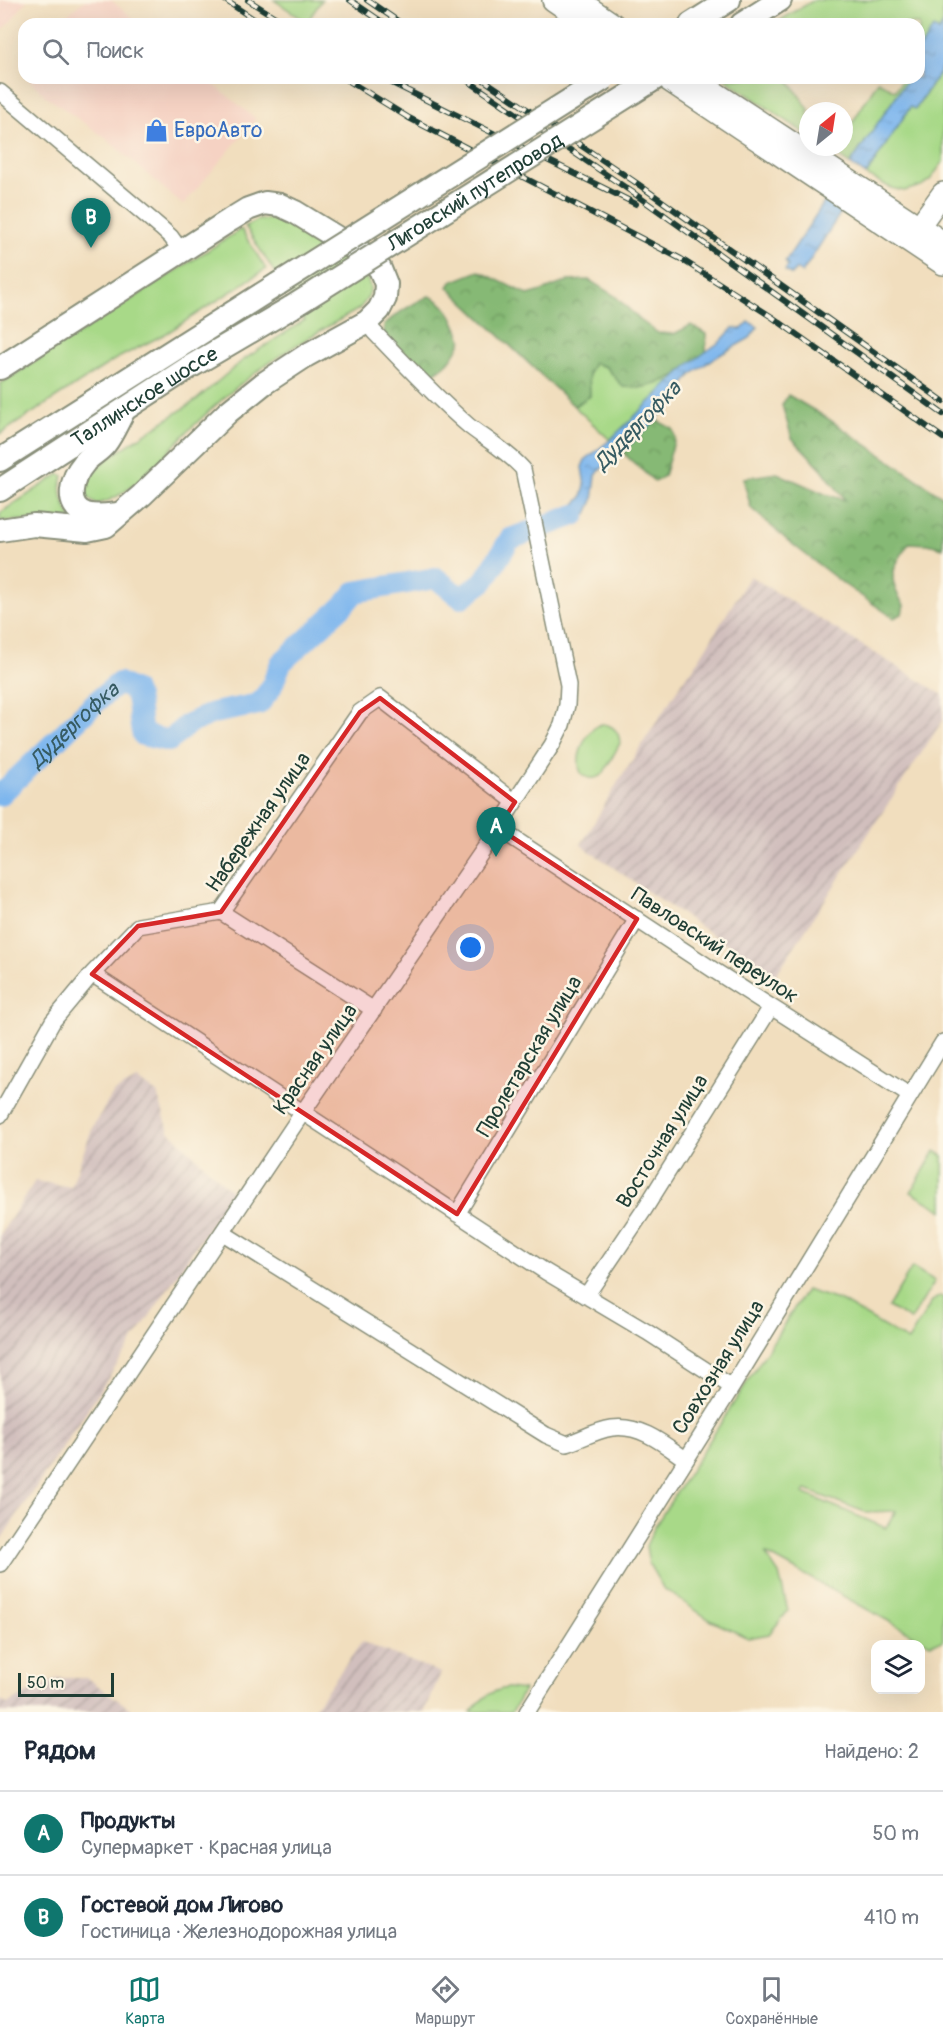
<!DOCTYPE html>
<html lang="ru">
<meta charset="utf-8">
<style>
body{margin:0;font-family:Pangolin,sans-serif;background:#f2f2f3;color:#1f2937}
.controls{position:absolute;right:18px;bottom:18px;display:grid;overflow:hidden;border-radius:12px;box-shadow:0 6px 24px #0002}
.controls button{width:54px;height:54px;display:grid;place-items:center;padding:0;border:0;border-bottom:2px solid #e0e1e3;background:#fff;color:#1f2937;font:30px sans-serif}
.compass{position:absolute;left:799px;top:102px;width:54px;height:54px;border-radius:50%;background:#fff;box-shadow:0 6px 24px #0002;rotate:30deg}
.scale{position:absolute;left:18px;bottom:15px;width:96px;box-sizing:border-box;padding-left:6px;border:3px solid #1f3d34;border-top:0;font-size:16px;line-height:21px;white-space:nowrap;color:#1f3d34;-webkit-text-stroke:4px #fcf5e5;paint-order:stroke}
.you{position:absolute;left:471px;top:948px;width:21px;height:21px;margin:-15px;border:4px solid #fff;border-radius:50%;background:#1a73e8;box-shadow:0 0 0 9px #1a73e833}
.badge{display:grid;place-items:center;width:39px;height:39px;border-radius:50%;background:#0f766e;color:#fff;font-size:20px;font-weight:700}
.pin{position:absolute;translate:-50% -50px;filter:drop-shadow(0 2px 3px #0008)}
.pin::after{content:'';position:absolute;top:32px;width:21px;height:18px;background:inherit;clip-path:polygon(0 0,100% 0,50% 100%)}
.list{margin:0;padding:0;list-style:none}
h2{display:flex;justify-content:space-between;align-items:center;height:78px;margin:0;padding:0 24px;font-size:26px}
h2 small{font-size:20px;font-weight:400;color:#747a83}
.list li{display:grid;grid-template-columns:39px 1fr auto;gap:18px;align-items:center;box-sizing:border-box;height:84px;padding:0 24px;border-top:2px solid #e0e1e3}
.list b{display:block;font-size:22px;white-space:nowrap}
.list p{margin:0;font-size:20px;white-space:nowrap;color:#747a83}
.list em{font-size:20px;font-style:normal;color:#747a83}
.icon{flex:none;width:33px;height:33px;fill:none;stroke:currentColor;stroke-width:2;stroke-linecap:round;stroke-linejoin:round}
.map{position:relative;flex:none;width:943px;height:1712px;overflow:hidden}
.search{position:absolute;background:#fff;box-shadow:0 6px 24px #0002;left:18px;right:18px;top:18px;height:66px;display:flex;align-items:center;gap:15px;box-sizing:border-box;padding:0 21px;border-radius:18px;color:#747a83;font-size:22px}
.sheet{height:246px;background:#fff}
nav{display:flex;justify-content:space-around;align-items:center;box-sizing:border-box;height:84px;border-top:2px solid #e0e1e3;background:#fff;font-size:16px;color:#747a83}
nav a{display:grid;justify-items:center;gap:3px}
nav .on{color:#0f766e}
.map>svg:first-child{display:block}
</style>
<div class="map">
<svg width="943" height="1712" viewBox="0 0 943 1712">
<defs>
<pattern id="industrial-furrows" width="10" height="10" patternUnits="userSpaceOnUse" patternTransform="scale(1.5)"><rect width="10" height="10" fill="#d1bfbd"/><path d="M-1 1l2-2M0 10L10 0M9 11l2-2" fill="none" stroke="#a99c9a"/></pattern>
<pattern id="forest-crowns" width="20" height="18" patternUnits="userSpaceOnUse" patternTransform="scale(1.5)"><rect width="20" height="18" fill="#86b974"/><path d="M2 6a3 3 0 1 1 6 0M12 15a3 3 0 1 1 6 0" fill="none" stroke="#6d9860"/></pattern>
<pattern id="water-ripples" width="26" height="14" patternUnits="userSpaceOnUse" patternTransform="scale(1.5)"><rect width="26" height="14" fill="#7db6ee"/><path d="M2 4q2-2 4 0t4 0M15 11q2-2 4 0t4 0" fill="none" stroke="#6695c2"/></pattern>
</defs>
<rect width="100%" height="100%" fill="#fcf5e5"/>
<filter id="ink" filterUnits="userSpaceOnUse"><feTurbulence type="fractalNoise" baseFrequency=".0167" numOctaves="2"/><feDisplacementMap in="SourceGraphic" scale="12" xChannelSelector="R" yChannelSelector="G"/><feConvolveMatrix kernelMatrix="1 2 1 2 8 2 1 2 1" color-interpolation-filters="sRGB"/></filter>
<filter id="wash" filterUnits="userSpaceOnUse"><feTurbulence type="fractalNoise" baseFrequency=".008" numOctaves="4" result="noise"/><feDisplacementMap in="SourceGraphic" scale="24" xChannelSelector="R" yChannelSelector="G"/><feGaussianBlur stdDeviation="1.35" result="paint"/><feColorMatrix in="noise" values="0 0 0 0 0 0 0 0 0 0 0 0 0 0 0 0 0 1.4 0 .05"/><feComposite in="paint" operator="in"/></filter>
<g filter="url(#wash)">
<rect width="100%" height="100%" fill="#f1debe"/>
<path fill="#f5d2c3" d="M0,0H27L12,20L0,32Z
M85,0H111L140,24H56Z
M27,78H206L256,119L183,205L104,137L47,97Z"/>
<path fill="url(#industrial-furrows)" d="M750,576L943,695V720L775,976L654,896L581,845L618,782L688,673L691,672Z
M137,1080L157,1093L169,1131L232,1192L0,1541V1235L35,1181L71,1187L93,1126L114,1092Z
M362,1642L441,1673L424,1712H311Z
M58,1678H87L135,1712H0V1700L7,1704Z"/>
<path fill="#a8d988" stroke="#648b5e" stroke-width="1.5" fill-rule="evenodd" d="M274,0H322L307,22Z
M814,0H943V24L939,31L933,29L919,50V24H774Z
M943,67V162L930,180L921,186L904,191L891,188L866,175L911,106L916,109Z
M723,78H787L810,111H808V135Z
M902,78L907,80L850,164L825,147H844V136L878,81L895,91L903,79Z
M273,219L290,226L358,268C374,284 374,293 359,309C323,329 287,349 254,374C230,391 209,411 188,431C164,455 131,498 96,504L88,498C82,478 94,470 108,458L195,401L243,360L305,320L245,226L258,220Z
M241,229L266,269L167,333L114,360L0,434V384Z
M594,363L606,367L639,388L656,384L679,374L610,440L574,406L590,396L589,373Z
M59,474L63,476C58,493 64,504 72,519L0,521V513Z
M602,724C613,725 619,731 620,743L603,774C595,780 588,780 581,773C574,758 586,728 602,724Z
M935,1151L943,1156V1211L911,1192Z
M912,1267L935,1281L911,1320L888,1307Z
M806,1290L841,1301L908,1341L932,1301L940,1296L943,1297V1641L930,1644L765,1553L779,1574L788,1611L769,1634L748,1638L710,1620L663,1588L649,1564L646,1546L655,1526ZM806,1490L865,1512L896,1511L886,1528L803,1493Z
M508,1688L524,1690L512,1712H471C481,1699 491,1690 508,1688Z"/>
<path fill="url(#forest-crowns)" stroke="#527b54" stroke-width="1.5" d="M479,271L528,295L542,291L568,281L589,280L615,296L640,320L658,333L674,334L691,325L706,334V353L689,364L679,374L657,384L639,388L623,387L606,367L594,363L589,373L590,396L574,406L448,287L451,282Z
M429,296C449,303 455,322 462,340C453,360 447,366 428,377L409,362L384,334V325C398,312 412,304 429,296Z
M788,395L827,418L943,497V548L928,544L909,543C893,568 885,578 904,605L902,614L894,618L845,585L787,540L751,508L743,478L777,473L825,494L845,500L822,469L792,438L782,405Z
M656,420L673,429L675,438L664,476L655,482L622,452Z"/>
<path fill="url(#water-ripples)" stroke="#4e7a91" stroke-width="1.5" d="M943,24V67L915,109L910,107L866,175L850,164L907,80L905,78H919V50L933,28L939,31Z
M829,195L845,206L802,273L796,269L792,275L785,271L788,265L785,262Z
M749,322L758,327L750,338L716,357L692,374L656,420L622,452L609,460L596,475L593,500L587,514L575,523L549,535L546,518L571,508L582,497L585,486L582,467L585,460L610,440L689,364L721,341L733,328L742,329Z"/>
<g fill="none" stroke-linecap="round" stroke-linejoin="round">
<path stroke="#7db6ee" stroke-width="22" id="s1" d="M0,795L98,700L119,683L135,691C141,706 138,720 143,735L169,741L188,724L213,713L259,704L271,688L281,663L344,605L355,592L436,578L461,598L484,581L510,539L575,515"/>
</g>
</g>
<g filter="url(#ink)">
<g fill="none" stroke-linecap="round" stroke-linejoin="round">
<defs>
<path id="street" d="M0,92L161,228L171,237L181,251
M498,828L715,971L909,1095
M221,912L374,1010
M92,974L546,1272L647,1332L732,1387
M0,1115L53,1021L92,974L138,926L221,912L360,712L380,698L515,802
M457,1214L637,919
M223,1233L546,1435L567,1444C581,1439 597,1430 612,1428C640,1424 664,1444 685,1459
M586,1296L644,1210L771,1007
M0,1564L303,1112L484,849L552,745L562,725L567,705L568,685L523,469C507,451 487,440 469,426C435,397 405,364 374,332L367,322
M527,1712L732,1387L943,1042"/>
<path id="secondary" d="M553,0L588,24
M578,0L613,24
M665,78L943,264
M693,78L943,242
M912,236L943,193"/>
<g id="primary">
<path d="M691,24L729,0"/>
<path d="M742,24L780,0"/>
<path d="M0,368L230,220L248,209L265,203L280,205L295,212L370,258L380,269L386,284L385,298L379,310L367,322L307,355L263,384L228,412L142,495L106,526L87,530L34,525L0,530"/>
<path d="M0,460L278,284"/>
<path id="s2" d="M0,490L188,368L292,307"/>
<path d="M118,514C108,515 96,517 86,514C63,506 72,477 84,463C89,456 99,452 105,444C112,435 117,423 123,412"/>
</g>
</defs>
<use href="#street" stroke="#888e79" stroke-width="18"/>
<use href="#secondary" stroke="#888e79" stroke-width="24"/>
<use href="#primary" stroke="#888e79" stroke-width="26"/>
<use href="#street" stroke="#fff" stroke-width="15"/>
<use href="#secondary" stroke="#fff" stroke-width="21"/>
<use href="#primary" stroke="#fff" stroke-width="22"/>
<defs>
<path id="rail" d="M225,0L261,24
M248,0L286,24
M350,0L385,24
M367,0L402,24
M344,78L409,118L681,259L772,317L943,438
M382,78L636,204
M464,78L632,192L943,414
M481,78L638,184L943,401"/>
</defs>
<use href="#rail" stroke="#1f3d34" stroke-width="6"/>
<use href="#rail" stroke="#fcf5e5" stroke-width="4" stroke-dasharray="11" stroke-linecap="butt"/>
<defs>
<g id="primary-bridge">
<path d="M278,284L605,78"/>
<path id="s3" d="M292,307L656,78"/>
</g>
</defs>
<use href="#primary-bridge" stroke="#888e79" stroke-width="26" stroke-linecap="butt"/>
<use href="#primary-bridge" stroke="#fff" stroke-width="22"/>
</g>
</g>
<path fill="#d62828" fill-opacity="0.2" stroke="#d62828" stroke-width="4.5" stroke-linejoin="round" d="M380,698L515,802L498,828L637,919L457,1214L92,974L138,926L221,912L360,712Z"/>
<defs>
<symbol id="shop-bare" viewBox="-9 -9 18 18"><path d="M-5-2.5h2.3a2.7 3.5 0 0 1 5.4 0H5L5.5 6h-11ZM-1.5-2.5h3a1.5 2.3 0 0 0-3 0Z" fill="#3f7fe0" stroke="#fcf5e5" stroke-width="2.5" paint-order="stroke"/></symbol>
</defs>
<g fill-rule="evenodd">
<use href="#shop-bare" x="140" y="114" width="33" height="33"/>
</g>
<g text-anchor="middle" stroke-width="5" stroke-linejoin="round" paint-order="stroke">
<g font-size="21" fill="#366cbe" stroke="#fcf5e5" text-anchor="start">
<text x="174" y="137">ЕвроАвто</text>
</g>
<g font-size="21" fill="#1f3d34" stroke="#fcf5e5">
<text dy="7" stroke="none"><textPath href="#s3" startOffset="216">Лиговский путепровод</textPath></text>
<text dy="7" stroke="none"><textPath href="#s2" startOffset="172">Таллинское шоссе</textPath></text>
<text transform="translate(258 822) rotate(-55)" y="7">Набережная улица</text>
<text transform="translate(715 945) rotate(33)" y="7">Павловский переулок</text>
<text transform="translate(529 1056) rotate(-59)" y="7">Пролетарская улица</text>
<text transform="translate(315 1059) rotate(-55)" y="7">Красная улица</text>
<text transform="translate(662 1141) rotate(-58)" y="7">Восточная улица</text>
<text transform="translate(718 1367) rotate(-58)" y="7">Совхозная улица</text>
</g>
<g font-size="22" font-style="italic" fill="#365b62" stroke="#fcf5e5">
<text transform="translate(637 425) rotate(-46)" y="8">Дудергофка</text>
<text dy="8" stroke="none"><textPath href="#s1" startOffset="102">Дудергофка</textPath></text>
</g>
</g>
</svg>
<div class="controls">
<button><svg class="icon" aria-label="layers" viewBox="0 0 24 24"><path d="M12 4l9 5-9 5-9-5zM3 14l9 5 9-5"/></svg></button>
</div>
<svg class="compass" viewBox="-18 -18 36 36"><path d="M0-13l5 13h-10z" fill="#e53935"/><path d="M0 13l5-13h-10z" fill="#747a83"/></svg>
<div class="scale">50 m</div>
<div class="you"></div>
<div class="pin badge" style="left:496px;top:857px">A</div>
<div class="pin badge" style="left:91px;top:248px">B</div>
<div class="search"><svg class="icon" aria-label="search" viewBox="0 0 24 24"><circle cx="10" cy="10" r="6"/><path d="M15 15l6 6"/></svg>Поиск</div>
</div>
<section class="sheet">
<h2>Рядом<small>Найдено: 2</small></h2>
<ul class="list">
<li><span class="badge">A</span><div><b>Продукты</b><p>Супермаркет · Красная улица</p></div><em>50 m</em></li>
<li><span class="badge">B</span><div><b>Гостевой дом Лигово</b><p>Гостиница · Железнодорожная улица</p></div><em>410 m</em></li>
</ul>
</section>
<nav>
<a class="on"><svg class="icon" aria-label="map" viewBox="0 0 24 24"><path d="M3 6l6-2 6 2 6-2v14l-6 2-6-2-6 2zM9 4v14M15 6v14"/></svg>Карта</a>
<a><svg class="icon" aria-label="directions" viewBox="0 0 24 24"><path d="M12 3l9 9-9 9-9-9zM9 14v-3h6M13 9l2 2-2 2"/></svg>Маршрут</a>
<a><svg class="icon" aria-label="saved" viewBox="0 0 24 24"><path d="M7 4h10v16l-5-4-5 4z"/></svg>Сохранённые</a>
</nav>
